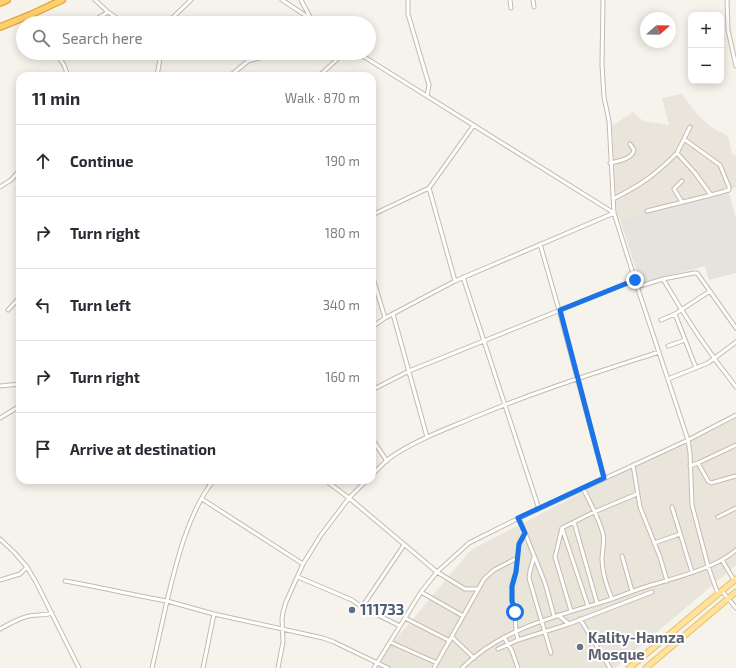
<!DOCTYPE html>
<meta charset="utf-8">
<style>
body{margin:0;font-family:"Exo 2",sans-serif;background:#f2f2f3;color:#2b2b33}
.controls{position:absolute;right:12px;top:12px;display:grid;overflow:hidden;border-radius:8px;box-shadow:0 2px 10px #0003}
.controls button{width:36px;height:36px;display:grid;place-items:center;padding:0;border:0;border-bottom:1px solid #e1e1e2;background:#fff;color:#2b2b33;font:20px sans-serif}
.compass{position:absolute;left:640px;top:12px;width:36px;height:36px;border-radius:50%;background:#fff;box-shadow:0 2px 10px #0003;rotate:70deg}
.stop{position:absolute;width:12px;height:12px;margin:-9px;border:3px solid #1a73e8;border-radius:50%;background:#fff}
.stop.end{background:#1a73e8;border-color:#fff;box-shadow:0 1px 4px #0008}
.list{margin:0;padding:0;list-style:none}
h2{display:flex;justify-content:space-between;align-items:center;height:52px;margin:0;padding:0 16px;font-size:17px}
h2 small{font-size:13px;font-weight:400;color:#7c7c81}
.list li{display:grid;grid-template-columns:26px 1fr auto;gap:12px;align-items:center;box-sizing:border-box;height:72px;padding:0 16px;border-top:1px solid #e1e1e2}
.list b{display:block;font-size:15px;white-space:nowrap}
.list em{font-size:13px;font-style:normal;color:#7c7c81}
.icon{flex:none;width:22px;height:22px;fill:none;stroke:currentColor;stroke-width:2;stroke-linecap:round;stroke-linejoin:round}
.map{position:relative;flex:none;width:736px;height:668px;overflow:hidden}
.search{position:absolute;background:#fff;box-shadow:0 2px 10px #0003;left:16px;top:16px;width:360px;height:44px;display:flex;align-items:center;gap:10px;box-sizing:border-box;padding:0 14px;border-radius:22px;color:#7c7c81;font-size:15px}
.panel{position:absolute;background:#fff;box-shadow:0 2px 10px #0003;left:16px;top:72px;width:360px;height:412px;border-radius:12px}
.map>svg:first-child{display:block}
</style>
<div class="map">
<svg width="736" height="668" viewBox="0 0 736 668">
<rect width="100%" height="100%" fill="#f6f3ec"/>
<path fill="#eae5da" d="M682,94L697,114L711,127L728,136L732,154L736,156V187L731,189L729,193L620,219L617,217L612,126L633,112L643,121L669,125L662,98Z
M736,413V565L615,668H373L374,665L471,550Z"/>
<path fill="#e6e2dd" d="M729,193L736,219V273L709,280L705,266L640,283L620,219Z"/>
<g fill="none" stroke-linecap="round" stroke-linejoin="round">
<defs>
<path id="street" d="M95,0L108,12L124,23
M282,0L317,23
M301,0L310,17
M408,0V14L429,85L427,96
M510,0L511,8
M533,0L534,7
M727,0L728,30L736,66
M30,15L37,23
M90,23L108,12
M167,23L191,0
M56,53L64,65L68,76
M358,53L614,213L635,280L688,440L690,453L692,505L708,566L718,594
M157,76L161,53
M230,76L248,61L278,53
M319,76L344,53
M684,139L720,165L729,187V190L711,195
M677,153L690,127
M610,163C619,161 632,159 634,150L630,144
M682,181L674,189L682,202
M0,187L11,180L20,170
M429,188L455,281
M613,199C641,185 655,175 677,153L695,173L711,195L647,211
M372,215L429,188L474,125
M540,244L559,310L604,478
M372,275L385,318
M463,277L539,509
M663,279C685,317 709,353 736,387
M637,287L663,279L694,273H697L736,328
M8,310L20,297
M393,314L427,437
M675,314L696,368
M661,320L675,314L710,291
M372,327L385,318L455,281L614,213L609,121L604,97L602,65L603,0
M668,346L685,340
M668,379L708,363L736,342
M0,386L20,384
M372,390L409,371L635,280
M0,418L20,406
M372,439L387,461
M698,463L736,445
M633,465L640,507L660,557L667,581
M690,466L698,463L708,481L711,483L736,476
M372,475C377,470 382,465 387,460C414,440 447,429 477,416C537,391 598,372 659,352
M203,480L211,484
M214,480C189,510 176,563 167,601L214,614L323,638L334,642L388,668
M325,480L349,498L437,572L465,589H478
M583,488C590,503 599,518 603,534C605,542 602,551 602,559C602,572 607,587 612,599
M202,499L303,564
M672,507L692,572
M718,517L736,508
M574,522L597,603
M562,528L588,606
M525,533L545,583L554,616
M0,539L14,552L27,567L36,582L79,668
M654,543L680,534
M622,556L632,591
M534,557L530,571L529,578L551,653
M722,560L734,580
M298,577L352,600L362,607L400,626
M0,580L20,574L27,567
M65,581C99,587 133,595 167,601L152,668
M722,591L736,608
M421,592L463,616
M362,607L404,545
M571,611L555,557L562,528L594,512L637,494
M558,615L569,624
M405,618L450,641
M580,619L610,668
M0,629C9,624 19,618 29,616C37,614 44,616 52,613
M452,637L474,658
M504,637L512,651L518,668
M518,640L516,631L515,612L512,601V586L516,571L519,544L525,533L519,518
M390,642L437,663
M498,649L518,640L569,624L652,592
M203,668L214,614
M278,668L283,642L282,619L283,612L286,602L303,564L321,535L349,498L367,480
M374,668L421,592L437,572L469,543L519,518L688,440L736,415
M434,668L484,579L494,570L517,558
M462,668C503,627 559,616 612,599C626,594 640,588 655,584C679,577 717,567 736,550"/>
<path id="primary" d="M629,668L736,579
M646,668L736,592"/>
<path id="highway" d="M0,3L7,0
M0,27L30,15L62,0"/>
</defs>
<use href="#street" stroke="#c2bbae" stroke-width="5"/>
<use href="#primary" stroke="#e6c16a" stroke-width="7"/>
<use href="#highway" stroke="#e0a43c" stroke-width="8"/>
<use href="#street" stroke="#fff" stroke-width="3"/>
<use href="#primary" stroke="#ffe39c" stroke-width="5"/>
<use href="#highway" stroke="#ffcf6e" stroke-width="5.5"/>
</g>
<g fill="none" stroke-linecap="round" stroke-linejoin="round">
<path stroke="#1a73e8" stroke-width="5" d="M515,612L512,601V586L516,572L519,544L525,533L518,518L604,478L560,310L635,280"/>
</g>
<circle fill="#5c6f8a" stroke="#fff" stroke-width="1.5" cx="352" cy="610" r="4"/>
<circle fill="#6b7280" stroke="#fff" stroke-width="1.5" cx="580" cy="647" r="4"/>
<g text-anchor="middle" stroke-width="4" stroke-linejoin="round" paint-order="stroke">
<g font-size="15" font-weight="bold" fill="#4e5e75" stroke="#fff" text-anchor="start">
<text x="360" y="615">111733</text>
</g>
<g font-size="15" font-weight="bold" fill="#5b616d" stroke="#fff" text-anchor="start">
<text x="588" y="643">Kality-Hamza<tspan x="588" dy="17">Mosque</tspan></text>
</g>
</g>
</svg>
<div class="controls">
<button>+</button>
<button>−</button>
</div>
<svg class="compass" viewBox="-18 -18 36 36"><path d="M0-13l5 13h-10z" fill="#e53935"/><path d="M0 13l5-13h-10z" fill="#7c7c81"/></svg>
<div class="stop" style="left:515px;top:612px"></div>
<div class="stop end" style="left:635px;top:280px"></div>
<div class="search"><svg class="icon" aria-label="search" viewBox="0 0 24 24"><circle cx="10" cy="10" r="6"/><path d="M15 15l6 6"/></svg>Search here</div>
<section class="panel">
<h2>11 min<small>Walk · 870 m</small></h2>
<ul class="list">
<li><svg class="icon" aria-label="ahead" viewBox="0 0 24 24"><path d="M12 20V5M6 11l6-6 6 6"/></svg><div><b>Continue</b></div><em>190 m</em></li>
<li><svg class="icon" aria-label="right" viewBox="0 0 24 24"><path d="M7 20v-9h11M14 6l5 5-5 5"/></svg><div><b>Turn right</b></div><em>180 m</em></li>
<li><svg class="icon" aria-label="left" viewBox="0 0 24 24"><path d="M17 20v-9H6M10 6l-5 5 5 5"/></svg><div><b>Turn left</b></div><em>340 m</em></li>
<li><svg class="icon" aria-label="right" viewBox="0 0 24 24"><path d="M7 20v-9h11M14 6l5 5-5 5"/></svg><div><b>Turn right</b></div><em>160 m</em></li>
<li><svg class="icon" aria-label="arrive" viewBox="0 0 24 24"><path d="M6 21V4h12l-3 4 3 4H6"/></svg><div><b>Arrive at destination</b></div></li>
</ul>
</section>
</div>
